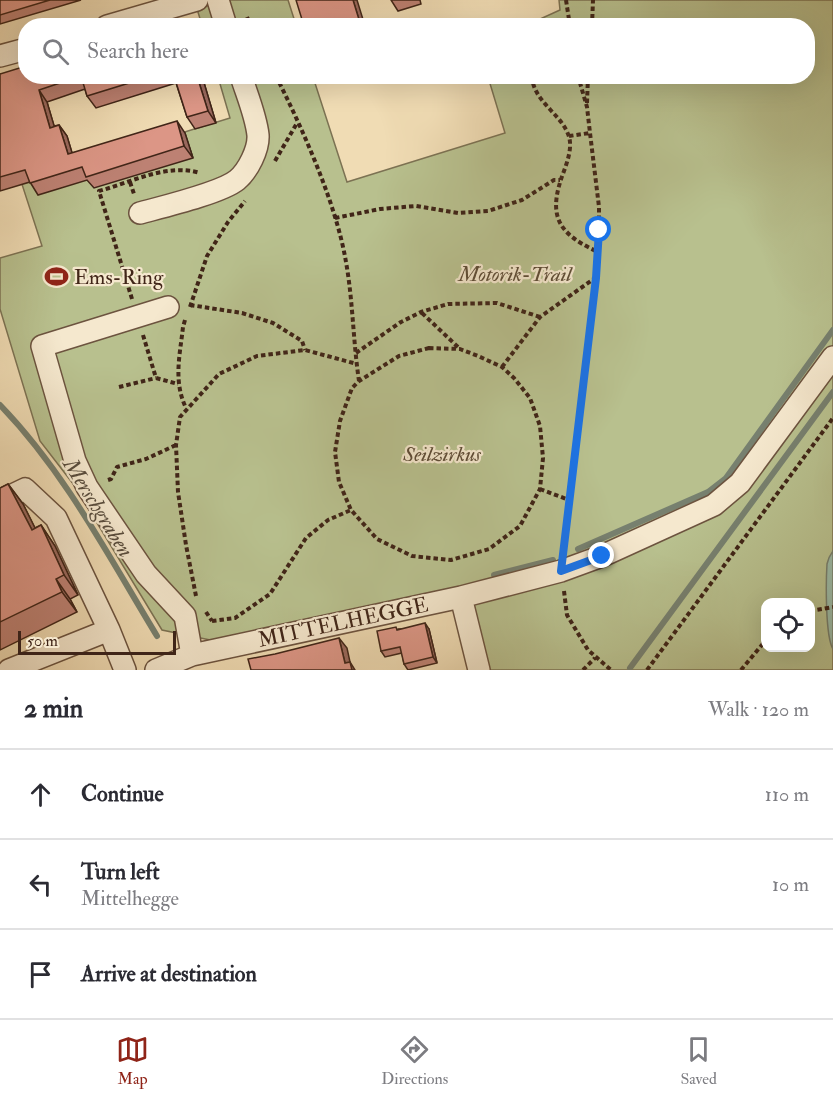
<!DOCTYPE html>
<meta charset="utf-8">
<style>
body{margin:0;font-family:"IM FELL Double Pica",serif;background:#f2f2f3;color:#2b2b33}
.controls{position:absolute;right:18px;bottom:18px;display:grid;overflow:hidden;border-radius:12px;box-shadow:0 6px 24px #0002}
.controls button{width:54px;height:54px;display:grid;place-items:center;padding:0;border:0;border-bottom:2px solid #e1e1e2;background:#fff;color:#2b2b33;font:30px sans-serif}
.scale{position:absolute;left:18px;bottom:15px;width:158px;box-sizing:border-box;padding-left:6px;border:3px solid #402518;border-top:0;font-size:16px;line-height:21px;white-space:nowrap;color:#402518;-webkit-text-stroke:4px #f5e8ce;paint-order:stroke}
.stop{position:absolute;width:18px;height:18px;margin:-14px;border:4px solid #1a73e8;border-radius:50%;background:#fff}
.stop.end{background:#1a73e8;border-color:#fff;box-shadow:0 2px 6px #0008}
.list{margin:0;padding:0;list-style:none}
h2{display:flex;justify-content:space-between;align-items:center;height:78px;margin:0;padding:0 24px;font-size:26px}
h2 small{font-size:20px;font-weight:400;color:#7c7c81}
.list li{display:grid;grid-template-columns:39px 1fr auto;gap:18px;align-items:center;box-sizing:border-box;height:90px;padding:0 24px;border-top:2px solid #e1e1e2}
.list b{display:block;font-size:22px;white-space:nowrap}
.list p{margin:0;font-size:20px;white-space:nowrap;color:#7c7c81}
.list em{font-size:20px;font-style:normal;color:#7c7c81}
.icon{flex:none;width:33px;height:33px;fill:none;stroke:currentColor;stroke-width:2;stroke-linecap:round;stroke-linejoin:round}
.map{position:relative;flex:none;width:833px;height:670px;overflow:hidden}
.search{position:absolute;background:#fff;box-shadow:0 6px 24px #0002;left:18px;right:18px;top:18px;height:66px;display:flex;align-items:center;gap:15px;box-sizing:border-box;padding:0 21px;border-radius:24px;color:#7c7c81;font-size:22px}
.sheet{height:348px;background:#fff}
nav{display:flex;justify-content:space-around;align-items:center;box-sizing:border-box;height:84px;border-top:2px solid #e1e1e2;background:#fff;font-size:16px;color:#7c7c81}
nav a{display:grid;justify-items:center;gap:3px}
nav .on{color:#8f2418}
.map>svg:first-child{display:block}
</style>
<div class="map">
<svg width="833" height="670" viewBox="0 0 833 670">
<rect width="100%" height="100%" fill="#f0dcb4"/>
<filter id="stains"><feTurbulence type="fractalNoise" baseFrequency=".00333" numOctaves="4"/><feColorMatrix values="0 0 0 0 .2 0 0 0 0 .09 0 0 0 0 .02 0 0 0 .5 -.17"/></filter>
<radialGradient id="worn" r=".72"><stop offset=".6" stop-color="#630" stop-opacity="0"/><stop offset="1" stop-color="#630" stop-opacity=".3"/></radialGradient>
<path fill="#b8c08e" stroke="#7c7253" stroke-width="1.5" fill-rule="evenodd" d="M225,0H288L296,25H202L197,9Z
M559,0H833V670H485L466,586L215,641L162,630L74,485L40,441L0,309V258L42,246L18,172L78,165L230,118L218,77H313L347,182L505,133L488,77L808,76V26L527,25L560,10ZM766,602H810V648H766Z"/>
<path fill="#9bbca9" stroke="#77806f" stroke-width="1.5" d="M833,551V649C825,636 826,580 827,564C828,559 830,555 833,551Z"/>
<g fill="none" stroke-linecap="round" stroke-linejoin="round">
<path stroke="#77806f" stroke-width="6" d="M0,405C65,472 109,557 157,636
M578,549L708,492L726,478L833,330
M494,575L553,560
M630,668L833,392"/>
<defs>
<path id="minor" d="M218,0L226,26
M107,26L197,0
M0,56L26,49
M140,213C162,207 221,193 237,180C248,171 259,149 258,135C256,116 247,95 241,76
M168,307L42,346L75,461L87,487L146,574L185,616L192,655
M0,501L25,489L56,518L109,630L125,670
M461,597L479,670
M9,670L109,630
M156,670L192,655L461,597L561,571L602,556L714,505L740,483L833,357"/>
</defs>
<use href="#minor" stroke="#6c533f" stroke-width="24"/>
<path stroke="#402518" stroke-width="4" stroke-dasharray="4.5 3" stroke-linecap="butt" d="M566,0L570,26
M247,17L251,26
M592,26L593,0
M276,76C303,130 336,203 346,262C353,301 353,341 359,381
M532,76C533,101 560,113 568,134C573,145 568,160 564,171C548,213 555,232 596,251
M587,103L588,76
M569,136L590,133
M275,161L297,123
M130,182L134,194
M335,218L380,209L416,206L458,213L488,211L522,200L554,180H560
M132,299L99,191C132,182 167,163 200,173
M190,305L242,313L273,323L302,341L305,350
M190,307L207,256L228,222L245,201
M422,313L460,349
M185,320L183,327C180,355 173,381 186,408
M143,335L156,378L178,384
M429,348L460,349L478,356L502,367L514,378L530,398L540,426L543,458L540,489L520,526L489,549L451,560L412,556L377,539L351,510L339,482L335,452L340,421L352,388L359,381L399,356Z
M356,353L401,322L421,312L448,304L497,303L540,317
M502,367L540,317L595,278
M119,387L156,378
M108,480L111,479L117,467L146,459L176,445
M540,489L569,500
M563,548L595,278L599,229V207L590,133L587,107L578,76
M564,591L567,615L588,650L611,670
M196,596L186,545L178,492L176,445L180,417L219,374L257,356L305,350L357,364
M810,611L833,607
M206,612L212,621
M212,621L235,618L270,594L306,538L328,520L351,510
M583,670L595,658
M647,670L833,418
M741,670L766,640"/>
<use href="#minor" stroke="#f5e8ce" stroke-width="21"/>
</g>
<path fill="#bd8173" stroke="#402518" stroke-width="1.5" d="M0,0H81L0,24Z
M391,0H420L421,4L398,11Z
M0,74L26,76H202L216,123L195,129L187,117L176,83L96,108L87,96L85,89L47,102L54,126L59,125L67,136L72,153L185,133L193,158L94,188L87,180L38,195L30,182L0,191Z
M8,484L23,504L35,528L41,525L55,546L78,595L70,599L77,612L0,650V488Z
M398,629H429L437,663L408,670L404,664L402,653L385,657L381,651Z"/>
<path fill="#9a695e" stroke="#402518" stroke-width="1.5" d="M353,0H357L365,26H361Z
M197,76H202L216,123L208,111Z
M39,90L47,102L58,139L50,128Z
M177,121L185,133L193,158L184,146Z
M59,125L67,136L76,166L68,154Z
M8,484L23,504L46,550L32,530Z
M41,525L55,546L78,595L64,575Z
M56,579L70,599L77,612L62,592Z
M425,623L429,629L437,663L433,657Z
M339,638L347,648L350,662L355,670H351L345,663Z"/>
<path fill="#dc9686" stroke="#402518" stroke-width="1.5" d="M0,0H50L0,15Z
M296,0H353L361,26H304Z
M26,66V76H81L39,90L50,128L59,125L68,154L177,121L184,146L86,177L82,167L30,183L25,170L0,177V74Z
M81,76H152L87,96Z
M174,76H197L208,111L187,117Z
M8,484L32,530L41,525L64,575L56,579L62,592L0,622V488Z
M425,623L433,657L404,664L400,647L381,651L377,631L396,627L397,630Z
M339,638L345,663L350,662L352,670H251L248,659L275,654Z"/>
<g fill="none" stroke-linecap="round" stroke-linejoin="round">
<path stroke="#1a73e8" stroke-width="8" d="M599,230L596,278L561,571L602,556"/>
</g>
<defs>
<symbol id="stadium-bare" viewBox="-9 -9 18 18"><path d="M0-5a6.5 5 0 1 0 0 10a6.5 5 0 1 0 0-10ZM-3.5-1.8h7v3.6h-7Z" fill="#8f2418" stroke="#f5e8ce" stroke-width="2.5" paint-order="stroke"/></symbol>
</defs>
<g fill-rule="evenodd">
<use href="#stadium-bare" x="40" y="260" width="33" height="33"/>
</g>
<g text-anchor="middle" stroke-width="4.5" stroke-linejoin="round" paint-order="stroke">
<g font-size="21" font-style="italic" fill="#5e4c36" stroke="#f5e8ce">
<text x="515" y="281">Motorik-Trail</text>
<text x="442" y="461">Seilzirkus</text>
</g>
<g font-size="21" fill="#402518" stroke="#f5e8ce" text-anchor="start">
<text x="74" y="284">Ems-Ring</text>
</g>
<g font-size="21" fill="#402518" stroke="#f5e8ce">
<text transform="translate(343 622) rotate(-12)" y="7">MITTELHEGGE</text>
</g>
<g font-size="22" font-style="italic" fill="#574b3c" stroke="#f5e8ce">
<text transform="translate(99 507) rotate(58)" y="8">Merschgraben</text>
</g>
</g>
<rect width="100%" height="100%" filter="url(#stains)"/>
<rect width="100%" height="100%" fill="url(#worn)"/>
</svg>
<div class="controls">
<button><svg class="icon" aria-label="locate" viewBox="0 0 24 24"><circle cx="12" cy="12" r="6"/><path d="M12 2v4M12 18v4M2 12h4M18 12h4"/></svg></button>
</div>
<div class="scale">50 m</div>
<div class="stop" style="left:599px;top:230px"></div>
<div class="stop end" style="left:602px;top:556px"></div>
<div class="search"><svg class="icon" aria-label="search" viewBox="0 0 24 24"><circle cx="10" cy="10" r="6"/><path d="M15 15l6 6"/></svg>Search here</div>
</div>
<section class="sheet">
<h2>2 min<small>Walk · 120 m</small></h2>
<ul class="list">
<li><svg class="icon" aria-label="ahead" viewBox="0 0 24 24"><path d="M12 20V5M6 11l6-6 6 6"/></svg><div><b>Continue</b></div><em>110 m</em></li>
<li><svg class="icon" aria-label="left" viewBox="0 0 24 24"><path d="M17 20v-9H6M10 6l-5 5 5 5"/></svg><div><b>Turn left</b><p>Mittelhegge</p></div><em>10 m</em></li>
<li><svg class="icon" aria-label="arrive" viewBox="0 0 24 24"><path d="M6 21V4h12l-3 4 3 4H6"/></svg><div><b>Arrive at destination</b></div></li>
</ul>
</section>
<nav>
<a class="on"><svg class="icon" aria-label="map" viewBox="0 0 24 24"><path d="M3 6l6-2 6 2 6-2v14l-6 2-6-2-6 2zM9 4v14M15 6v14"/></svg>Map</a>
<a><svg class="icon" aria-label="directions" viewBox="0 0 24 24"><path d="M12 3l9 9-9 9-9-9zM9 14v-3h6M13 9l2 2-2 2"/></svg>Directions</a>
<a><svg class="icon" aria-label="saved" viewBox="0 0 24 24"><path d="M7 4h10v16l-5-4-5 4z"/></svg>Saved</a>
</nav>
